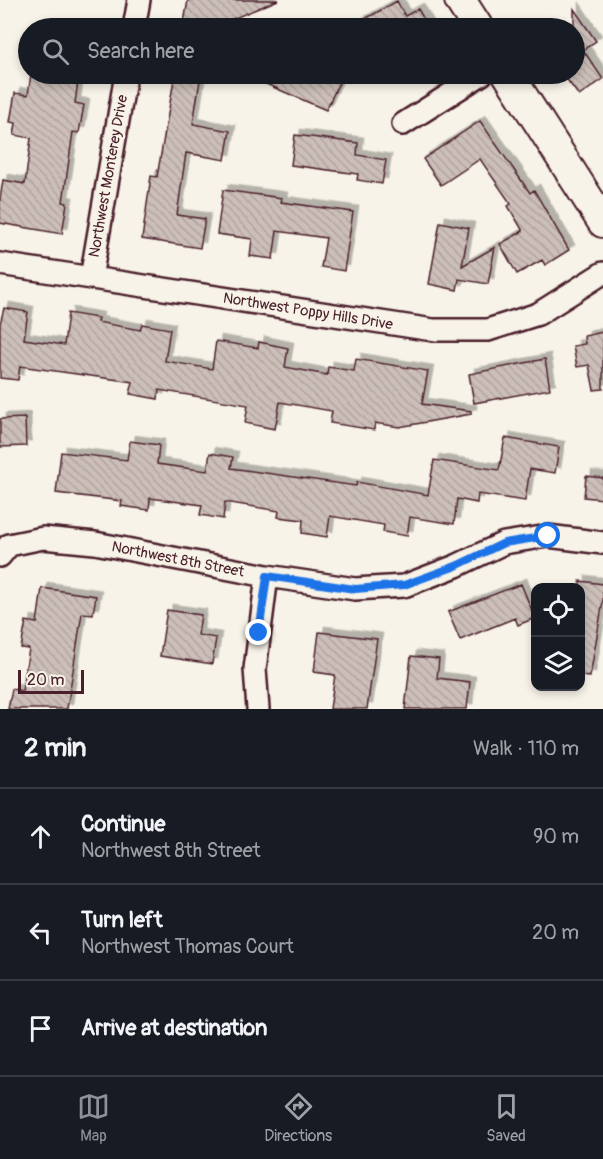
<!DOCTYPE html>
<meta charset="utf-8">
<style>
body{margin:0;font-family:Pangolin,sans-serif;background:#242831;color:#f1f3f6}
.controls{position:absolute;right:18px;bottom:18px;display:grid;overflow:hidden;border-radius:12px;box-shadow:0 3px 9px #0003}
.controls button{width:54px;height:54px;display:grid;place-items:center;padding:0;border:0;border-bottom:2px solid #363941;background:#171b24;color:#f1f3f6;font:30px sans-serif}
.scale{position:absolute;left:18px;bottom:15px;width:66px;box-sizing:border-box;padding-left:6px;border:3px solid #4a1f2b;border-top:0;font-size:16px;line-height:21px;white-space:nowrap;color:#4a1f2b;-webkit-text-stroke:4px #f7f3e8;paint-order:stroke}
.stop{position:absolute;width:18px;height:18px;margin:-14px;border:4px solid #1a73e8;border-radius:50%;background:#fff}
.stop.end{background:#1a73e8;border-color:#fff;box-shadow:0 2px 6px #0008}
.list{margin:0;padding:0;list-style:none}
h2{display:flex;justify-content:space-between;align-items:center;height:78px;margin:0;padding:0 24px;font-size:26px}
h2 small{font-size:20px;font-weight:400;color:#9ea1a6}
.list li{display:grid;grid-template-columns:39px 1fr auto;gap:18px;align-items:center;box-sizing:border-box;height:96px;padding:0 24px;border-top:2px solid #363941}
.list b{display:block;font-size:22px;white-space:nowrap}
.list p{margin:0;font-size:20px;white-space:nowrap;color:#9ea1a6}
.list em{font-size:20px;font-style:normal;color:#9ea1a6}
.icon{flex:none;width:33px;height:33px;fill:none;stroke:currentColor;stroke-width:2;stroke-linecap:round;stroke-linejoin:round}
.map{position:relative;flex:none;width:603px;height:709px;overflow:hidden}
.search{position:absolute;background:#171b24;box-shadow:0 3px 9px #0003;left:18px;right:18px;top:18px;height:66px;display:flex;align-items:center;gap:15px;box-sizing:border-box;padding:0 21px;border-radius:33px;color:#9ea1a6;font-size:22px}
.sheet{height:366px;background:#171b24}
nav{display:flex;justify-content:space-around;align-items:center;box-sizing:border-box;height:84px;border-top:2px solid #363941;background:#171b24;font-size:16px;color:#9ea1a6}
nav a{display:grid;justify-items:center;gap:3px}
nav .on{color:#8c9099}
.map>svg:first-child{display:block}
</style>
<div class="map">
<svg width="603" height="709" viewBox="0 0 603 709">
<defs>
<pattern id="building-back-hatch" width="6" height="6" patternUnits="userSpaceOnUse" patternTransform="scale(1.5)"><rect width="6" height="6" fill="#ccbfb9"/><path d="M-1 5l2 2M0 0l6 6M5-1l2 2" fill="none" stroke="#b1a49f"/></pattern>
<filter id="shadow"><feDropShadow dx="5.5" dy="-5.5" stdDeviation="0" flood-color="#0004"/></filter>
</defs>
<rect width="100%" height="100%" fill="#f7f3e8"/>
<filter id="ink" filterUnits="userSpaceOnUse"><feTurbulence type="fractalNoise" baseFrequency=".0167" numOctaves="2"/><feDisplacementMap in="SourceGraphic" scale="12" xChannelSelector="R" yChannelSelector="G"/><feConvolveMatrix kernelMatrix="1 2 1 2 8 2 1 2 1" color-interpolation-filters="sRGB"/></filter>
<g filter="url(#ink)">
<path fill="url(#building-back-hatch)" stroke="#4a1f2b" stroke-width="1.5" filter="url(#shadow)" d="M188,0H278L211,28H183Z
M397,1L405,16L418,9L429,28H349Z
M574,9L596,41L583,50L603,79L579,96L563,74H574Z
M31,74H79L75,103L84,105L79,133L73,132L63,202L67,203L62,234L0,223V199L3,180L25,184L31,138L14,135L16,123L10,122L15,93L28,95Z
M175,74H201L193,124L230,131L225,160L186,153L177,215L205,219L200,248L142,239L151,176L157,177Z
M243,74H343L326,110Z
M480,121L530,193L534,190L569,250L545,265L542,260L517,274L500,244L523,231L508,206L511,204L480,159L441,185L423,159Z
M295,135L358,143L357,155L386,160L382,184L357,180L358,174L291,165Z
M223,190L282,198L281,202L353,212L344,271L321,267L326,238L277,231L273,259L250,256L252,239L217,234Z
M440,222L469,228L462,266L495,247L488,284L459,279L457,290L429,284Z
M4,308L28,312L24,339L64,345L68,313L98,318L97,322L140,330L142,324L170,329L165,361L212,369L216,341L258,348L259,342L288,348L285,367L327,375L328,367L354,371L356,359L428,371L422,404L471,411V414L399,427L375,423L374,430L330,423L332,411L280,402L275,429L245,423L248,405L159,390L158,399L130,394L133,382L20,366L18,380L0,378V324Z
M603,332V389L594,390L589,365L577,367L573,346L585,344L584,336Z
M545,359L550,389L474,403L469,374Z
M25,418L26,446L0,447V419Z
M505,438L559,447L555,473L530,469L525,501L478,494L477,503L457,499L454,524L410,517L407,536L383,532L384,525L330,516L327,537L302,533L303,520L278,517L279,511L225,502L223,519L200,515L202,505L150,498L149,510L121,506L122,501L56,493L61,452L127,460L130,441L159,445L157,464L207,471L210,453L233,457L231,468L356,486L357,482L428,495L434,460L499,470Z
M586,476L603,478V499L584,497Z
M580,581L603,584V601L590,677L580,676Z
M521,584L535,618L518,625L515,618L460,640L448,612Z
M42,588L96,596L93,614L82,613L67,709H8L12,689L22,691L29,649L21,648L26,621L37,623Z
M167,610L201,615L198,635L216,638L212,664L160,656Z
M319,632L377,639L367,709H330L335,675L314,672Z
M411,656L439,659L437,678L470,682L467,709H405Z"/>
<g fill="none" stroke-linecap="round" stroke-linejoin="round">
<defs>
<path id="street" d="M134,28L139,0
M403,124L482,74
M0,264L433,330H488L538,314L603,273
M91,278L126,74
M0,556L9,545L43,538L95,543L267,576L355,589L404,586L456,566L504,543L548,536L603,543
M258,709L255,669L267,576"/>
<path id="secondary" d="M460,0L478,28
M508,74L603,222"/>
</defs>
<use href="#street" stroke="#4a1f2b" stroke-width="26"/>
<use href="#secondary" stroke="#4a1f2b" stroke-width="34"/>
<use href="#street" stroke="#f7f3e8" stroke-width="21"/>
<use href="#secondary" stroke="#f7f3e8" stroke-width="30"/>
</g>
</g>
<g fill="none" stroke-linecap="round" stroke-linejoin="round" filter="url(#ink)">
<path stroke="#1a73e8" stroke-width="8" d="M259,633L267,576L355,589L404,585L456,566L504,543L548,536"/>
</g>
<g text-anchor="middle" stroke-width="4.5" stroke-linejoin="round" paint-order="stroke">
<g font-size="15" fill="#4a1f2b" stroke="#f7f3e8">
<text transform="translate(108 176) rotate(-80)" y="5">Northwest Monterey Drive</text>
<text transform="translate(308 311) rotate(9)" y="5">Northwest Poppy Hills Drive</text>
<text transform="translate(178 559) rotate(11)" y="5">Northwest 8th Street</text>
</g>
</g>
</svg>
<div class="controls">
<button><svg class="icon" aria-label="locate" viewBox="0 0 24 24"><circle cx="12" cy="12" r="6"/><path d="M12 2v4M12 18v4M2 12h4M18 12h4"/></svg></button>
<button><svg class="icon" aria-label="layers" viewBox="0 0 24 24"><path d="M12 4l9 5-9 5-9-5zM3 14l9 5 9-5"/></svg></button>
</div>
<div class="scale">20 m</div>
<div class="stop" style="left:548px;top:536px"></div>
<div class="stop end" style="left:259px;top:633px"></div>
<div class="search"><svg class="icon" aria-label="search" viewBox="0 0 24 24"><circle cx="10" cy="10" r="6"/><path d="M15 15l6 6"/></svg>Search here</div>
</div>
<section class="sheet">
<h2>2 min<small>Walk · 110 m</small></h2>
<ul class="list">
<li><svg class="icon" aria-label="ahead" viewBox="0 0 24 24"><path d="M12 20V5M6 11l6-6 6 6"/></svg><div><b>Continue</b><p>Northwest 8th Street</p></div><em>90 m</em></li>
<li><svg class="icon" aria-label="left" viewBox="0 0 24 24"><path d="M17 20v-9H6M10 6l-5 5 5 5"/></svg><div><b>Turn left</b><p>Northwest Thomas Court</p></div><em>20 m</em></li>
<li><svg class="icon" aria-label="arrive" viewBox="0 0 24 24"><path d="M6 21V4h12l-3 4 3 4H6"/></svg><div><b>Arrive at destination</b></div></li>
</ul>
</section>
<nav>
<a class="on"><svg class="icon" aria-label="map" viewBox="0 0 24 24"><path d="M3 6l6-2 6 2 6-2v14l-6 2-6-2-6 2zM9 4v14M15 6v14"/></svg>Map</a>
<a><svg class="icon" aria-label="directions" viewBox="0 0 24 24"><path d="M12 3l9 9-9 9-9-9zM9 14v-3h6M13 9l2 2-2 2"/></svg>Directions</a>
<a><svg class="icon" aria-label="saved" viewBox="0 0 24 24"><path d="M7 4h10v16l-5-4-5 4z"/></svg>Saved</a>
</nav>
